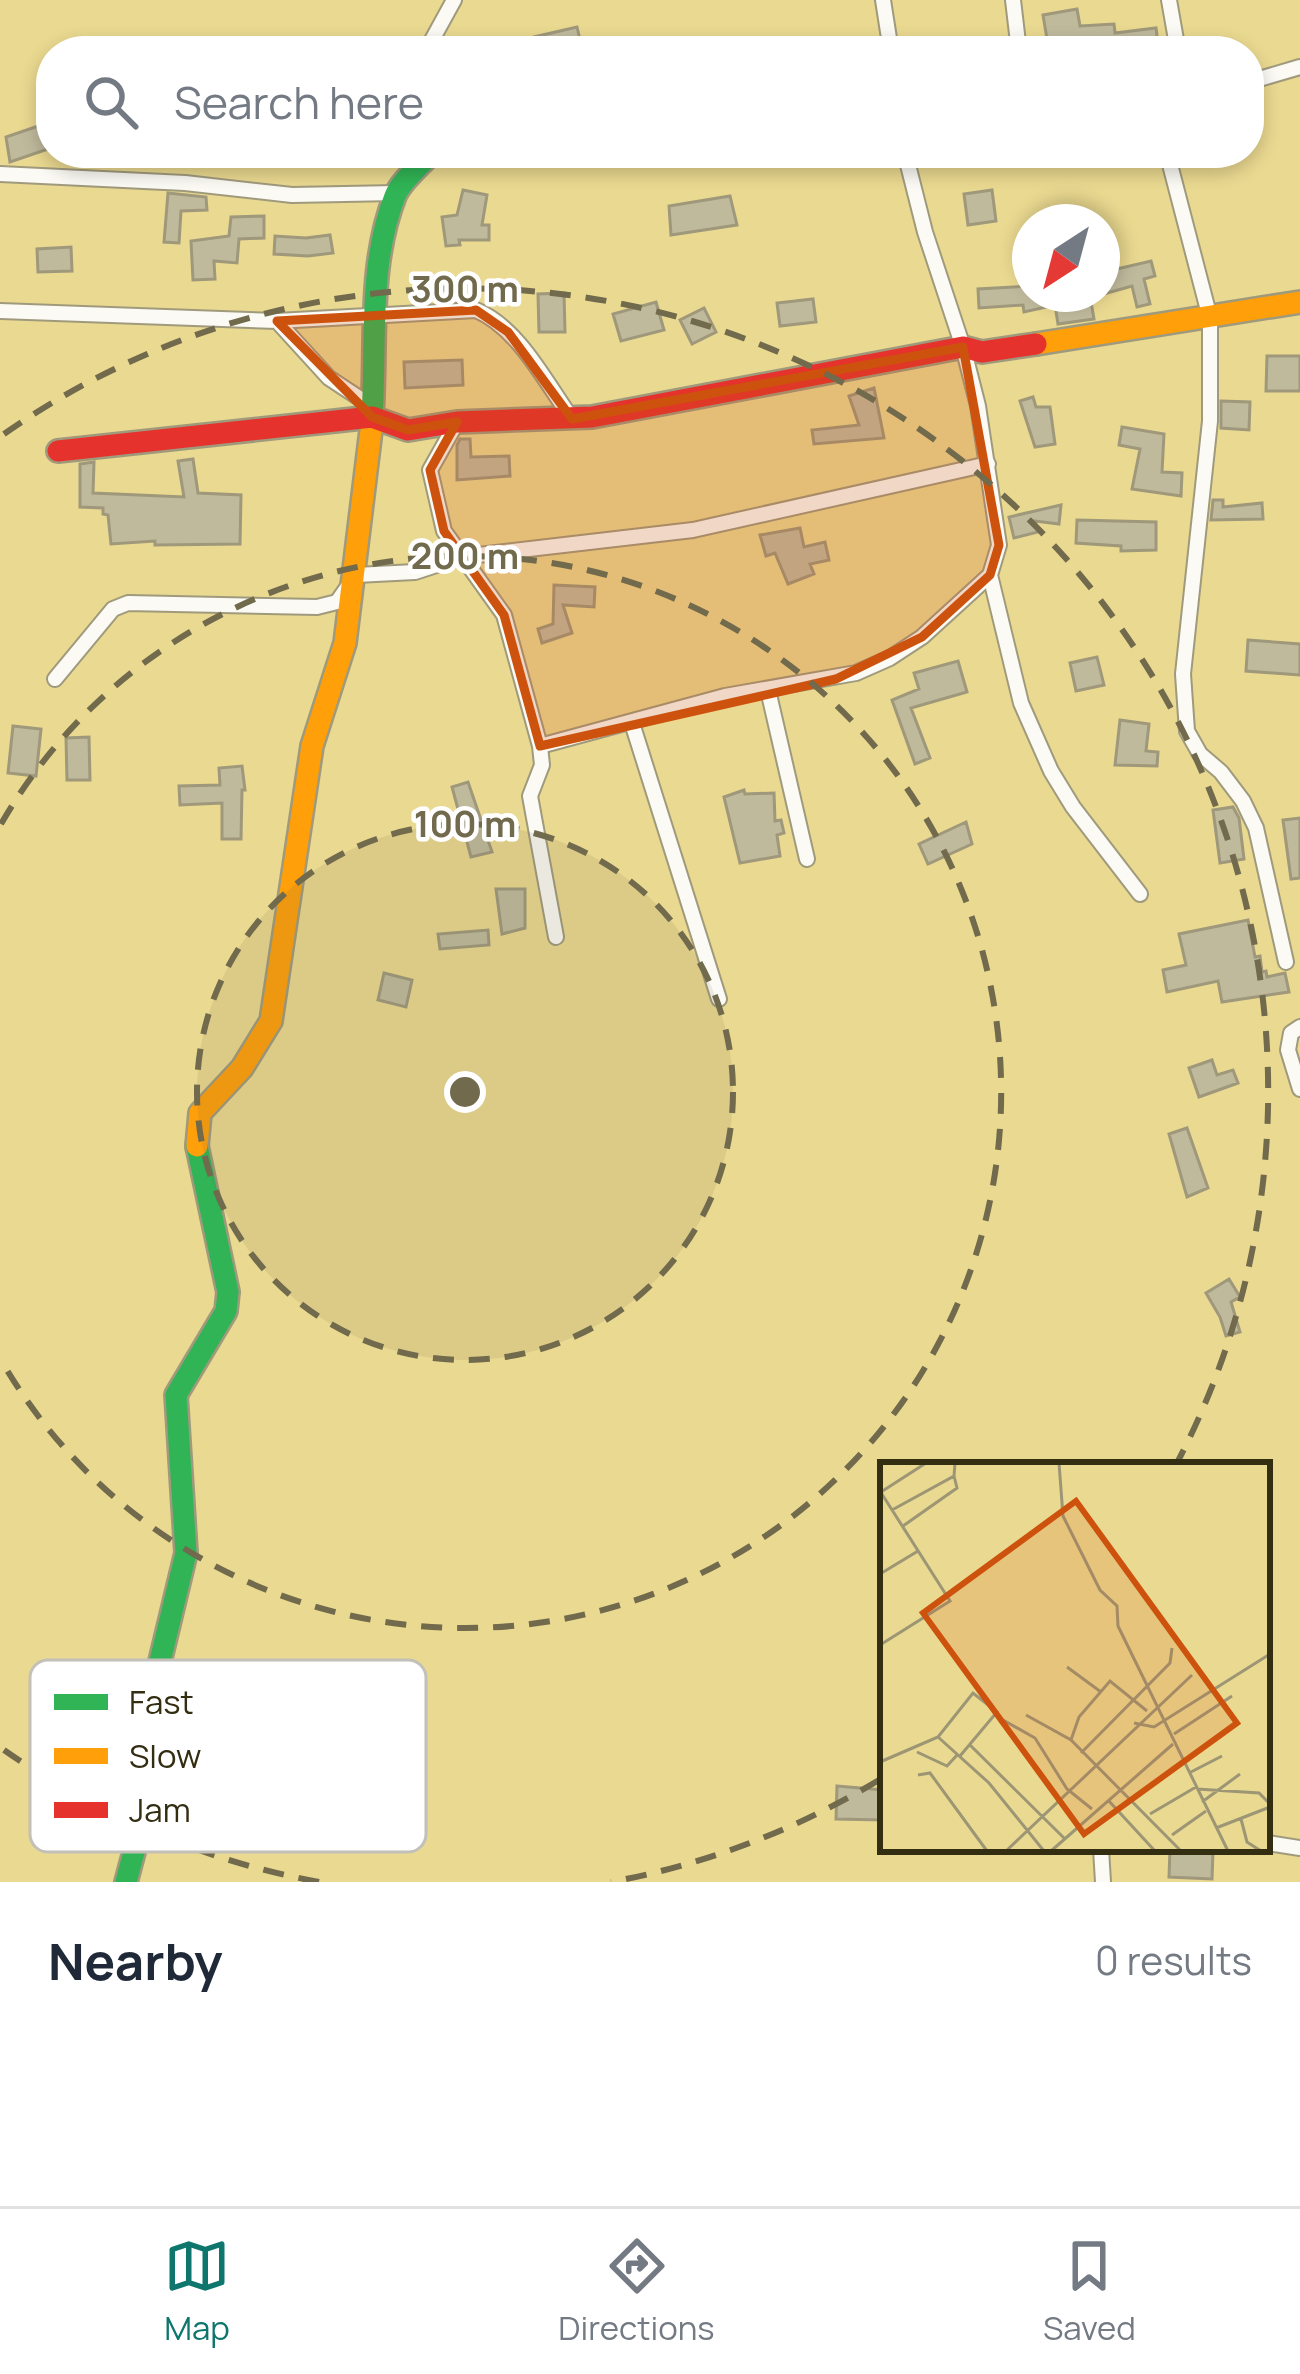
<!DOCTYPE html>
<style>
body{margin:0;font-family:Manrope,sans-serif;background:#f6f6f7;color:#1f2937}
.compass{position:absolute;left:1012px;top:204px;width:108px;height:108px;border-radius:50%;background:#fff;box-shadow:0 6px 18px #0003;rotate:216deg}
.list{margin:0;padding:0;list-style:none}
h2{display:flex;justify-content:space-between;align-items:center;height:156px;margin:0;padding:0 48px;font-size:51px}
h2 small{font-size:39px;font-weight:400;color:#747a83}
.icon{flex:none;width:66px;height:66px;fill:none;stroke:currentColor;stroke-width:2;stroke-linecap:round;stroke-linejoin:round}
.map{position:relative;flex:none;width:1300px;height:1882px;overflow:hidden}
.search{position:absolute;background:#fff;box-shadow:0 6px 18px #0003;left:36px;right:36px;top:36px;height:132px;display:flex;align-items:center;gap:30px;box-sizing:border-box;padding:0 42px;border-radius:48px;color:#747a83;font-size:45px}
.sheet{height:324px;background:#fff}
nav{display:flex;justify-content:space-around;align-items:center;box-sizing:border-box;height:168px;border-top:3px solid #e0e1e3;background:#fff;font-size:33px;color:#747a83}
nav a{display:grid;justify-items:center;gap:6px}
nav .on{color:#0f766e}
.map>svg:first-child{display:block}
</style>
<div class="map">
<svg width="1300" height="1882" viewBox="0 0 1300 1882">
<rect width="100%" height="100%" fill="#e4dcb7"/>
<path fill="#ead990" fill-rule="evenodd" d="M0,0H1300V1882H0ZM51,51H1249V153H51ZM1030,222H1102V294H1030ZM883,1465H1267V1849H883Z"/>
<path fill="#c0ba9d" stroke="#9f987b" stroke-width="3" d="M1077,9L1080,26L1114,24L1115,33L1156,28L1159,51H1049L1043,15Z
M577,27L581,44L537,51L534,37Z
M47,123L51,148L10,162L6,137Z
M463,190L487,195L482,225H489V240H459L460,245L446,246L442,217L457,215Z
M992,190L996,221L968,225L964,194Z
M168,193L206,197L207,210L181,211L179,243L164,242Z
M730,196L737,225L671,235L669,206Z
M264,216V238L239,239L237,263L214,261L215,279L193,280L191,241L229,236L231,217Z
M330,235L333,253L308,256L274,254L275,236L306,238Z
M71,247L72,271L38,272L37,249Z
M1151,261L1155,276L1144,279L1150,304L1137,307L1132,286L1107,293L1102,268L1115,264L1117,269Z
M1030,286V294L1090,296L1094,319L1058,324L1055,305L1024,312L1023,305L979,308L978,289Z
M564,293L565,332H539L538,294Z
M813,299L816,322L780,326L777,303Z
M656,302L664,330L621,341L613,314Z
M704,308L716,332L692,344L680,320Z
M1267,356H1300V391H1266Z
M462,360L463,385L405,388L404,362Z
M874,388L884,438L814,444L812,430L859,425L849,396Z
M1033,397L1036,407H1050L1055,444L1035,447L1020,401Z
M1221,401L1250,402L1249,430L1221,428Z
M1122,427L1164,434L1162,472L1182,473L1181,496L1132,489L1140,449L1119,445Z
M460,439H470L471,457L509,456L510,476L457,480V445Z
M193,459L198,493L241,495L240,544L155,545V541L111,544L108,515L103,514V508L80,507V464L94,462L93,493L184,497L178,461Z
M1213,500H1223V507L1262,503L1263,519L1211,520Z
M1061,505L1059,524L1035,521L1038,532L1014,538L1009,517Z
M1077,520L1156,522V550L1121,551V546L1076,543Z
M800,528L804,547L825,542L829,560L810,564L814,574L788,584L775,553L766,556L760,535Z
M554,585L595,587L594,607L563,605L572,633L542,643L538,629L553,624Z
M1248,640L1300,644V675L1246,671Z
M1097,657L1104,685L1076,691L1070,663Z
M958,661L967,692L911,708L930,758L915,764L892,700L919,689L914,673Z
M1120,720L1149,724L1146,751L1158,752L1157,766L1115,765Z
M13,726L41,729L36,776L8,773Z
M89,737L90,780H67L66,738Z
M242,766L245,790H242L241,839H222V803L180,805L179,786L220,785L219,768Z
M468,782L492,852L471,857L452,787Z
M744,790L745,794L774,793L775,821L781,820L784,833L777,835L780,856L740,863L724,797Z
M1233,807L1239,818L1244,859L1220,863L1213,810Z
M1300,818V878L1291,879L1283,820Z
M966,822L972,844L928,864L919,844Z
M496,889H525V928L502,934Z
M1248,920L1255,957L1260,956L1262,972L1266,971L1267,977L1285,973L1289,992L1222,1002L1218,981L1167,992L1163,970L1186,965L1179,934Z
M488,930L489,945L440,949L438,934Z
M384,973L412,980L406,1007L378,1000Z
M1212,1060L1217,1075L1233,1070L1238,1083L1199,1097L1189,1068Z
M1187,1128L1208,1188L1187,1197L1169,1134Z
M1229,1279L1240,1297L1231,1302L1240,1332L1226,1336L1220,1317L1206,1293Z
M837,1786L883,1790V1820L836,1819Z
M1170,1849L1213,1851L1212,1879L1169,1877Z"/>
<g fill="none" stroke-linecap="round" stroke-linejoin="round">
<defs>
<path id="street" d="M883,0L891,51
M1013,0L1019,51
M1169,0L1178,51
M426,51L454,0
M1249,82L1300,67
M905,153L925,232L963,347L978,406L999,545L990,575L1021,703L1051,771L1073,807L1140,894
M1167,153L1210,318V421L1183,674L1187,731L1200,754L1221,772L1243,801L1256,828L1286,962
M0,174L185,183L292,195L396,193
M0,311L277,321L476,310C519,328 546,383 572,419
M277,321L329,378L370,405
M457,422L430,470L444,531L504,615L540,746L725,696L856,673L890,658L922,637L990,575
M55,679L113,609L128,603L317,607L337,602L356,575L415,572L461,557L693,530L988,464
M768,690L807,859
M632,723L719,999
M540,746L542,765L530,796L556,937
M1300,1027L1291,1033L1288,1050L1300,1089
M1267,1843L1300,1848
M1101,1849L1103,1882"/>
<path id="fast" d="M371,430C378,353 366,270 395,196C401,181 420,166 431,153
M126,1882L134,1852L145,1724L186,1553L176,1395L226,1311L228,1292L197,1146"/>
<path id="slow" d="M1036,344L1300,302
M197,1146L200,1113L242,1068L271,1021L312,746L345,643L371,430"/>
<path id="jam" d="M58,451L372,417L408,430L457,422L592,417L963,347L982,352L1036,344"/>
</defs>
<use href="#street" stroke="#a09a7d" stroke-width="18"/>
<use href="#fast" stroke="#a09a7d" stroke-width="26"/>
<use href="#slow" stroke="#a09a7d" stroke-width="26"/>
<use href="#jam" stroke="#a09a7d" stroke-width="26"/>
<use href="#street" stroke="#fbfaf4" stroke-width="14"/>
<use href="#fast" stroke="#30b455" stroke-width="21"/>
<use href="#slow" stroke="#ff9f0a" stroke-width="21"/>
<use href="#jam" stroke="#e5322d" stroke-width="21"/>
</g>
<path fill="#cd520d" fill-opacity="0.2" stroke="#cd520d" stroke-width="9" stroke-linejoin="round" d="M476,310L508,332L572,419L963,347L999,545L990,575L922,637L836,679L540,746L504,615L444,531L430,470L457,422L408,430L372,417L277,321Z"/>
<circle cx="465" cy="1092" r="268" fill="#716a4c" fill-opacity=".12"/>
<g fill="none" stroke="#716a4c" stroke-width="6" stroke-dasharray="21 15">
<circle cx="465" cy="1092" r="268"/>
<path d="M1 824A536 536 0 1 1 1 1360"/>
<path d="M879 1780A803 803 0 0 1 611 1882M319 1882A803 803 0 0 1 4 1750M4 434A803 803 0 0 1 1177 1463"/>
</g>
<g transform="translate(880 1462)">
<rect width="390" height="390" fill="#e4dcb7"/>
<path d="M0,1H390V389H0Z" fill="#ead990"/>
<path fill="none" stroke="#9d9675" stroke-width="3" d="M179,1L183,54L220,128L237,144L238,164L348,389M0,29L70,139L0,183M1,30L46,1M12,48L74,14L75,1M23,64L77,26L74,14M0,112L38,89M187,205L221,230M146,253L191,278L301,389M123,258L155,276L187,327L212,347M254,261L274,265L390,192M294,272L352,234M58,275L109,321L164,389M191,278L199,255L230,219L267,249M90,283L184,376M37,290L67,304L78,292M201,291L290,201L292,186M0,300L58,275L93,231L117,250L80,294M309,311L342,294M38,313L50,311L107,389M317,327L379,331L390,342M228,338L275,389M322,340L360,312M270,352L316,325M361,357L367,380L381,389M336,366L390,345M292,373L326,349M126,389L312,213M171,389L293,282"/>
<path fill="#cd520d" fill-opacity="0.15" stroke="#cd520d" stroke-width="6" d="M196,39L357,261L204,372L43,151Z"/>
<rect width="390" height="390" fill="none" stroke="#332d12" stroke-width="6"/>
</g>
<rect x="30" y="1660" width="396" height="192" rx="18" fill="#fff" stroke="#c2c0b8" stroke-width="3"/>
<rect x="54" y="1694" width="54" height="16" fill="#30b455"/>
<rect x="54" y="1748" width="54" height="16" fill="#ff9f0a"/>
<rect x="54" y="1802" width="54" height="16" fill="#e5322d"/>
<g font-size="33" fill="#332d12">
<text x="129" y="1714">Fast</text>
<text x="129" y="1768">Slow</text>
<text x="129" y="1822">Jam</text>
</g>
<circle cx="465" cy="1092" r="18" fill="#716a4c" stroke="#fff" stroke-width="6"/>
<g font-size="36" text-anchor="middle" font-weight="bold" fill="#716a4c" stroke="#fff" stroke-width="9" stroke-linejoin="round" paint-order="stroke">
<text x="465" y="302">300 m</text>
<text x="465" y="569">200 m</text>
<text x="465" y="837">100 m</text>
</g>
</svg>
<svg class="compass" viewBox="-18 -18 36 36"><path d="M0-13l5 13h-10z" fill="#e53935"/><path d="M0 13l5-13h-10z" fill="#747a83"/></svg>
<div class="search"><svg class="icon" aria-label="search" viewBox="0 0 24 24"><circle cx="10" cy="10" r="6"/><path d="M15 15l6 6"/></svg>Search here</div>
</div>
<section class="sheet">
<h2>Nearby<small>0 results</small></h2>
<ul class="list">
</ul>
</section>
<nav>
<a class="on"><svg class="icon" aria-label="map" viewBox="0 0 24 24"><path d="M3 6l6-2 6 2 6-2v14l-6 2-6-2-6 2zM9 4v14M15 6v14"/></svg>Map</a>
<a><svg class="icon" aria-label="directions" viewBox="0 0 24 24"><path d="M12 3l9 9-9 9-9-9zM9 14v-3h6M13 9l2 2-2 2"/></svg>Directions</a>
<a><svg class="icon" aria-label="saved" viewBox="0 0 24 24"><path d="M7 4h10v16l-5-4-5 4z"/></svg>Saved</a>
</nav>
